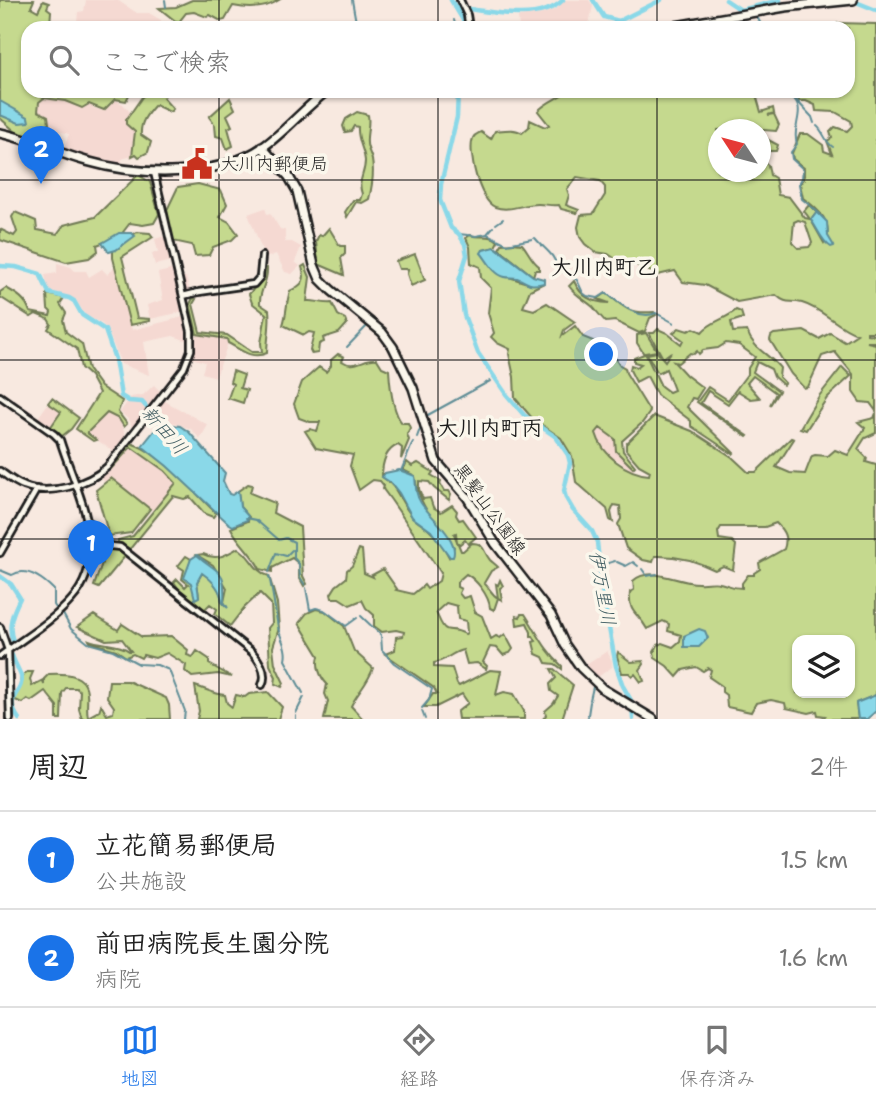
<!DOCTYPE html>
<html lang="ja">
<meta charset="utf-8">
<style>
body{margin:0;font-family:"Shantell Sans","Klee One",sans-serif;background:#f6f6f6;color:#222}
.controls{position:absolute;right:21px;bottom:21px;display:grid;overflow:hidden;border-radius:14px;box-shadow:0 2px 5px #0004}
.controls button{width:63px;height:63px;display:grid;place-items:center;padding:0;border:0;border-bottom:2px solid #e0e0e0;background:#fff;color:#222;font:35px sans-serif}
.compass{position:absolute;left:708px;top:119px;width:63px;height:63px;border-radius:50%;background:#fff;box-shadow:0 2px 5px #0004;rotate:306deg}
.you{position:absolute;left:602px;top:355px;width:24px;height:24px;margin:-18px;border:5px solid #fff;border-radius:50%;background:#1a73e8;box-shadow:0 0 0 10px #1a73e833}
.badge{display:grid;place-items:center;width:46px;height:46px;border-radius:50%;background:#1a73e8;color:#fff;font-size:23px;font-weight:700}
.pin{position:absolute;translate:-50% -58px;filter:drop-shadow(0 2px 4px #0008)}
.pin::after{content:'';position:absolute;top:37px;width:24px;height:21px;background:inherit;clip-path:polygon(0 0,100% 0,50% 100%)}
.list{margin:0;padding:0;list-style:none}
h2{display:flex;justify-content:space-between;align-items:center;height:91px;margin:0;padding:0 28px;font-size:30px}
h2 small{font-size:23px;font-weight:400;color:#767676}
.list li{display:grid;grid-template-columns:46px 1fr auto;gap:21px;align-items:center;box-sizing:border-box;height:98px;padding:0 28px;border-top:2px solid #e0e0e0}
.list b{display:block;font-size:26px;white-space:nowrap}
.list p{margin:0;font-size:23px;white-space:nowrap;color:#767676}
.list em{font-size:23px;font-style:normal;color:#767676}
.icon{flex:none;width:38px;height:38px;fill:none;stroke:currentColor;stroke-width:2;stroke-linecap:round;stroke-linejoin:round}
.map{position:relative;flex:none;width:876px;height:719px;overflow:hidden}
.search{position:absolute;background:#fff;box-shadow:0 2px 5px #0004;left:21px;right:21px;top:21px;height:77px;display:flex;align-items:center;gap:18px;box-sizing:border-box;padding:0 24px;border-radius:21px;color:#767676;font-size:26px}
.sheet{height:287px;background:#fff}
nav{display:flex;justify-content:space-around;align-items:center;box-sizing:border-box;height:98px;border-top:2px solid #e0e0e0;background:#fff;font-size:19px;color:#767676}
nav a{display:grid;justify-items:center;gap:4px}
nav .on{color:#1a73e8}
.map>svg:first-child{display:block}
</style>
<div class="map">
<svg width="876" height="719" viewBox="0 0 876 719">
<rect width="100%" height="100%" fill="#f8e9e0"/>
<filter id="ink" filterUnits="userSpaceOnUse"><feTurbulence type="fractalNoise" baseFrequency=".0143" numOctaves="2"/><feDisplacementMap in="SourceGraphic" scale="14" xChannelSelector="R" yChannelSelector="G"/><feConvolveMatrix kernelMatrix="1 2 1 2 8 2 1 2 1" color-interpolation-filters="sRGB"/></filter>
<g filter="url(#ink)">
<path fill="#f5d9d2" d="M86,0H117L137,13H149L161,20L160,28H45L56,25L60,21L77,22L78,12L84,11Z
M565,0H589L593,6L588,28H519L518,17L541,14L556,9Z
M45,97L65,101L82,108L89,103L94,108L104,111L115,100L123,104L131,113L126,124L135,132L132,156L122,159L121,165L63,151L69,134L51,129L50,124L38,111L39,102Z
M265,208L267,214L270,213L280,229L285,230V242H292L301,247L295,262L300,266L292,274L285,272L276,254L265,258L259,242L248,214Z
M165,236L171,261L155,265L152,254L158,252L155,239Z
M57,263L71,267L75,271H86L89,277L102,269L108,275L116,264L132,330L183,317L188,331V341L173,336L144,342L149,375L121,364L107,329L102,324L85,315L75,299L48,290L45,275L57,273Z
M179,268L182,277H186L190,292L180,295L184,309L182,312L150,319L147,305L163,300L158,273Z
M197,334L227,339L228,343L216,377L202,373L205,362L192,358Z
M154,385L161,392L132,429L130,421L120,412L131,397L143,395Z
M52,398L79,418L71,429L61,437L37,419Z
M163,400L208,425L200,439L191,429L174,423L166,424L153,412Z
M107,413L119,419L126,436L114,452L87,433Z
M600,428L615,439L616,451L633,468L635,474L618,460L612,459L599,442L596,432Z
M130,443L165,470L177,482L155,511L150,509L131,533L109,536L96,490L105,483L101,477Z
M607,651L612,661V667L595,679L585,666Z"/>
<path fill="#c5d98e" stroke="#707a55" stroke-width="2" fill-rule="evenodd" d="M0,0H34L31,7L38,11L43,1L49,3L47,8L51,11L50,25L45,28H28V91H131L126,101L115,99L104,110L89,104L82,108L65,101L44,98L39,102L38,111L48,116L51,138L18,134L0,118Z
M192,0H279C266,9 248,9 233,6L225,20L221,21L210,15L207,17L194,12L186,13L178,23L159,8L176,7Z
M838,23L876,24V332H867V334L876,335V342H867L876,344V411L870,403L860,402L853,392V374L835,352L822,356L808,387L804,388L791,374L770,340L771,336L774,334L804,331L819,339L830,333L845,342L857,334C838,328 823,309 802,303C789,300 787,305 776,295L737,302L705,285L683,282L675,271L658,275L630,262H620L608,254L595,252L585,244L580,237L578,227L581,215L593,214L605,195V187L600,181L577,177L567,189L569,195L566,205L579,210L577,213L561,209L559,205C551,206 545,204 538,204C523,204 509,212 495,207C480,202 467,152 473,138C475,134 477,134 481,132L491,139L495,131C505,130 515,128 522,133L529,127L530,120L545,127L549,125L538,111C546,102 557,99 566,92L755,91L761,112L773,108L774,113L768,115L774,114L779,125L776,131L751,129L747,123H735L730,129L718,130V172H760L761,136L778,145L776,151H764L763,161L768,165L770,175L775,178L778,195L789,197L805,218L810,219L804,211L809,205L817,212L811,220L824,243C836,224 817,208 803,198L800,184L804,179V168L793,159L792,153L800,134H808L823,145L824,151L832,154L827,141L832,138L830,132L835,127L847,131L852,126L851,121L835,112L816,111L815,105L806,101H799L797,94H791L790,91H848V28H831ZM798,220L805,222L812,243L809,247L798,248L792,242L794,222Z
M150,91H168L163,98L173,109L170,112L155,105C147,114 140,122 141,135L151,142L148,152L139,157L136,154L132,156L135,132L126,124V120L142,97Z
M230,98L235,109L227,115L232,126L228,128L233,146L227,149L223,138L216,136L215,125L209,117Z
M357,112L368,115C370,125 366,134 367,143C367,149 371,154 372,160C374,171 372,187 369,199L362,203L356,202L347,217L345,212L353,200H360L362,194C357,180 365,175 365,161C364,148 357,141 358,127L354,126L351,131L345,132L343,126L346,119Z
M138,175L150,182L159,214L154,223L143,225L130,223L120,236L97,245L98,251L89,258L66,262L0,240V229L14,236L17,232L12,217L15,212L36,221L37,230L57,234L64,225L95,217Z
M198,184L221,190L227,204L220,217L229,222L238,234L232,240L213,247L209,255L195,256L192,245L173,241L166,212L178,187Z
M329,228L340,246H345V254L341,258L344,275L318,264L316,241L319,235L322,236Z
M137,232L150,233L153,237L122,257L137,318L150,319V321L130,325L113,258V249Z
M470,235C481,239 489,233 498,241L495,247L483,250L484,256L503,276C518,278 528,287 544,283L530,290L523,307L534,310L547,303L575,322L564,330L562,336L575,326L583,337L608,347L620,365L625,368L626,373L650,412L642,423L622,441L623,451L635,466L633,468L616,451L615,439L600,428L596,433C602,455 626,473 649,475L650,471L639,465L626,450V444L654,416L692,431L732,457L748,472H756L791,438L794,439L776,467L790,473L805,474L812,456L815,455L828,456L835,450L848,455L865,428L858,422L874,418L876,413V433L865,438L858,449L867,458L866,462L876,465V695L856,703L858,719H822L825,716L818,715L817,711L809,713L786,708L785,703L771,700L756,703L751,712L727,707L726,695L722,692V686L709,677L711,670L708,668L703,671L696,667L683,670L677,677L667,666L655,658L654,652L658,645L662,643L673,647L680,641L681,635L668,631L669,624L663,621L647,629C638,612 628,614 630,592L634,590L633,581C651,565 677,583 698,583C705,584 713,581 720,583C729,585 732,588 742,588V583L748,575H754V573L760,569L759,563L784,549C788,538 784,531 776,523L765,527H721L718,532L719,539L732,541L736,545L733,570L723,566L715,570C697,561 676,555 655,556L653,562L643,560L626,548L618,524L621,519L620,506L614,505L611,512L613,522L610,520L607,509L576,482L572,456L561,438L532,418L515,398L514,377L509,354L510,349L497,343L491,337L494,333L488,313L491,288L481,278L480,267L471,263L470,247L466,238ZM797,640H850V693H797Z
M512,243L522,244C529,252 531,260 539,266V270H535L533,276L499,249L502,244Z
M415,254L425,280L411,286L407,274L408,269H399L396,261Z
M305,265L310,277L307,301C315,300 321,304 332,303L338,315L345,319L347,324L339,333L323,338L324,342L319,344L318,353L312,354L310,350L314,333L309,332L304,335L283,325C287,313 286,303 290,291C302,285 307,281 302,267Z
M265,267L267,268C268,284 259,290 260,304L269,310C271,324 267,339 267,353C252,360 241,350 228,343L227,339L197,334L190,304L193,298L196,299L193,304L200,332L227,335L252,352H262L261,343L266,314L252,303L249,294L260,282Z
M574,281C581,297 591,302 609,303L598,299L606,293C627,309 628,314 654,312L656,315L650,318L645,331L639,333L615,321L606,322C601,317 597,312 593,307C585,300 576,296 569,286Z
M6,288C17,294 26,299 30,312L50,316L51,312L48,309L47,294L64,298L60,304L66,313L63,320L66,332L82,344L88,369L101,387L122,401L118,412L127,424L124,427L119,419L107,413L87,433L96,440L93,441L76,429L99,393L90,376L81,368L77,349L48,329L51,324L48,319L36,314L31,317L0,297V292Z
M736,310L741,312L743,318L731,322L733,332L747,331C754,350 768,353 780,368L779,377L785,383L783,385L774,377L771,369L757,362L753,372L779,391L770,405L776,393L753,376L747,383L760,398L751,399L738,391L728,404L708,391L701,403L748,436L747,437L697,402L708,387L728,400L748,373V368L755,357L739,345L726,343L718,348L703,350L699,354L697,351L694,354L690,353L678,363L674,362L686,375L703,388L696,399L692,398L687,407L734,453L733,454L691,426V421L657,395L647,376L636,382L630,370L631,365L637,367L641,364L634,362V358L644,354L637,343V335L646,333L657,351L645,353L661,386L669,392L674,390L666,369L658,373L647,354L657,352L665,361L671,352L663,358L649,333H654L658,329L667,333L681,344L683,340L673,333L679,328L688,331L694,328L702,332C711,321 725,320 736,310Z
M338,354L344,357L342,361C355,370 364,357 377,359L382,367L389,370C390,386 392,411 402,423H408L410,428L407,434L409,440L401,459L402,448L398,445C385,450 382,464 382,477C398,486 400,503 412,516C416,522 424,525 429,530C438,538 444,547 449,557L454,547C437,522 418,508 415,476L403,470L407,462L412,466L418,463L433,472L431,475L441,481L440,484L444,491H449L451,494L449,500L434,488L429,482L419,481V489L423,499L430,498L433,507L441,512L452,505L457,511L456,515L459,520L463,519L476,537L468,544L465,540L460,544L457,542L456,533L454,534L461,551H463L472,543C485,543 483,552 490,560C492,562 495,564 498,567L491,571L484,583C490,588 491,594 498,598L496,584L498,585L500,580L503,586L500,588L502,600L498,598L494,610L490,608C489,596 477,580 466,574L457,582V587L461,589L459,593L463,598L470,596L475,612L482,616L491,639L496,636L500,638L505,634L513,649L510,653L503,655L497,648L490,647L483,662L487,666L486,669L477,663L467,664L463,650C452,652 446,661 434,663V667L452,668L457,684L459,686L490,670L501,671L496,695L504,692L514,694L524,711V719H458L457,712L468,703L462,694L436,707H424L433,694H437L434,688L385,654L395,650L396,637L403,636L404,632L396,630L382,632L374,626V615L366,608L362,600L350,605L339,598H332L331,594L336,586L346,578L347,570L352,566L359,549L362,550L364,573L373,577L372,575L383,569L397,589L396,590L413,594L424,585L427,589L439,581L441,573L391,500L383,489L384,486L380,481L373,480L359,490L350,466L353,455L316,448L305,431L310,429L317,431L320,422H310L299,418L294,404L302,382L319,367L326,372L331,366V360ZM446,603L457,606L458,619L466,621L467,633L465,634C447,624 447,640 436,612Z
M842,367L851,376L827,398L806,430L800,428L819,396Z
M233,371L244,375L240,388L247,390L243,403L228,398L233,384L230,382Z
M52,398L79,418L71,429L61,437L50,428L61,412L48,403Z
M130,443C158,450 194,492 216,513L213,517L205,514L190,497L184,499L173,496L130,549L118,543V540L133,536L176,483L165,471L131,447L110,470Z
M111,478L150,509L131,533L109,536L96,490Z
M248,484L252,485L250,493L275,503L273,513L300,527L303,576L307,584L304,586L299,577V564L292,558L272,568V572L260,569C253,554 239,544 231,528L248,521L249,517L240,507L238,491Z
M102,547L112,548L126,555L99,588L94,586L102,563Z
M238,548C252,556 253,571 269,576L277,603L279,628L273,647L275,664L284,683L282,687L275,684L276,677L270,665L268,628L272,623L271,604L260,593L244,608L230,626L215,614L217,609L210,604L204,610L181,592L174,582L177,579L185,587L188,584L182,579L184,570L178,566L186,556L191,559L187,576L199,597L197,582L202,573C212,579 221,589 222,602L227,607L224,602L227,588L213,565L197,555L203,554C217,561 225,555 238,548Z
M316,609L325,611L344,626L354,651L373,668C369,682 357,693 351,706L363,719H324L328,701L325,694L327,684C320,677 316,666 319,656L299,623L307,613Z
M521,614H525C537,632 545,651 562,666V669L555,664L546,663L543,657L536,654L533,642L536,641L533,636H531V632L527,623L517,625L516,616L520,617Z
M94,615L118,630L122,624L142,637L171,636L188,650L187,655L193,657L197,651L209,659V664L232,677L218,674L192,677L185,671L186,665L167,653L155,658L143,655L141,658L133,654L126,657L116,650L90,642L89,640C101,645 119,643 129,651H131L122,639L106,640L77,627Z
M618,652L631,662L643,661L644,664L640,670L644,681L641,682L635,674L632,676L629,673H622L617,656Z
M551,669H554L573,685L562,719H543L546,715L545,711L553,704L558,696L551,691L550,684L556,678Z
M27,672H33L30,679L32,686L43,680L44,685V679L49,674C63,673 86,673 87,693C88,701 86,708 88,717L99,711L101,705L107,715L113,713L114,707L107,697L109,681H128L166,698L169,705L170,719H82L79,709L80,691L76,688H66L62,693L61,719H57V706L45,691L31,701L27,699L22,703L13,699L19,690L21,676Z
M195,686C206,689 214,694 225,695L227,703L232,707L236,695L245,697L249,694L268,692L282,707L278,719H197L199,711Z"/>
<path fill="#8ad8e8" stroke="#5e8d96" stroke-width="2" d="M0,101L28,117L29,122L19,123L0,115Z
M817,212L827,222L828,236L834,246L831,247C821,241 818,229 811,220Z
M119,233H132L135,236L116,250L109,252L102,243Z
M495,247L533,276L544,279V283C528,287 530,283 517,278C513,277 509,278 505,277C493,274 488,261 481,253L483,250Z
M164,424L180,426L189,432L225,473L223,481L229,494L232,495L238,491L240,507L248,516L247,520L233,526L228,523L167,466L142,446L154,431Z
M399,470L415,476C416,485 415,494 421,503C430,517 460,539 453,557H450L431,531L412,517L399,493L391,483L382,477L385,473Z
M197,555C219,575 226,567 224,602L228,608L222,602C221,589 212,580 202,573L197,582L199,597L195,599L191,583L184,578L191,559Z
M699,629L705,631L708,638L699,647H684V636Z
M876,695V711L867,719H858L856,703Z"/>
<g fill="none" stroke-linecap="round" stroke-linejoin="round">
<path stroke="#5e8d96" stroke-width="2" d="M165,0L166,7
M352,0L357,28
M756,15L763,28
M454,20L456,28
M614,20L615,28
M785,91C788,94 791,96 794,99C806,111 791,128 797,144L791,152L792,159L803,169L802,178L799,184L802,199L819,213
M796,100L812,117L814,123
M817,126C824,132 825,142 833,147
M496,224L503,219
M459,234L476,236L487,234L507,244L532,239
M487,234L493,227
M535,238C544,249 555,254 558,269L577,280L583,293L587,296L598,298L606,293C620,303 638,321 656,313L674,323
M347,347L368,325
M426,416L490,381
M417,437L421,426L420,421
M401,471L413,442
M246,518L256,520L279,540L286,538L294,542V558L299,564L300,577L305,585
M617,562L626,566L633,562L638,566
M600,563L602,565L615,561
M642,569L647,576L657,574
M0,570L12,575C27,566 43,579 54,590V605L56,608
M269,572L276,553L286,556L292,550
M269,576C273,593 275,610 278,627C280,638 288,648 285,660L303,693
M306,588L310,610L316,608L324,610L346,626L357,618
M63,614L71,629L88,643L113,650L139,664L157,665L169,670L185,711L184,719
M361,616L381,635L382,650
M383,651L394,663L432,689L429,700L422,708
M590,700L593,687
M422,711L425,719
M296,713L304,697
M588,715L590,702
M296,716V719
M587,719L588,717"/>
<path stroke="#8ad8e8" stroke-width="4.5" d="M451,0L463,20L464,28
M593,0L604,17L619,21L661,0
M726,0L741,10L780,0
M851,0L876,10
M457,7C487,11 539,24 563,0
M458,91L457,117L441,184L440,200L451,228L459,234L465,244L467,255L459,281L464,315L478,353L506,394L524,415L556,437L568,455L570,463L564,491L566,498L573,510L592,531L597,542L602,590L616,666L623,686L632,702L633,719
M0,266L16,267L40,274L49,293L69,298L74,301L82,315L105,330L115,359L121,396L129,401L142,402L166,429
M0,576L11,584L20,598C13,612 7,625 13,641
M12,655C14,662 19,670 21,676C25,694 2,695 19,719"/>
<defs>
<path id="minor" d="M460,0L467,15L469,28
M183,296L199,292L254,284L260,277L262,256
M0,396L54,434L60,440C75,489 113,553 72,599C53,621 24,638 0,656
M0,471C7,476 15,483 24,486C49,496 88,485 107,467L184,368L191,350V331L154,172
M92,544L120,547L252,652C260,661 268,673 262,685
M0,553L37,489
M0,627L8,650L10,719"/>
<path id="major" d="M664,28L785,7L853,0
M0,133C29,139 57,153 86,161C138,176 217,179 263,147C286,131 304,108 327,91
M262,147L289,177L297,191L314,265L320,279L331,290L382,332L393,347L413,388L436,461L467,497L495,543L551,615L565,645L581,668L603,689L653,719"/>
</defs>
<use href="#minor" stroke="#1c1c1c" stroke-width="10"/>
<use href="#major" stroke="#1c1c1c" stroke-width="12"/>
<use href="#minor" stroke="#fbf7ec" stroke-width="4.5"/>
<use href="#major" stroke="#fbf7ec" stroke-width="7"/>
</g>
</g>
<path fill="none" stroke="#1c1c1c" stroke-width="2" stroke-opacity="0.55" d="M219,0V28M438,0V28M657,0V28M219,91V719M438,91V719M657,91V719M0,180H876M0,360H876M0,539H876"/>
<defs>
<symbol id="civic-bare" viewBox="-9 -9 18 18"><path d="M-.6-6.5H3V-4.5H.6V-3L4-1V1h2V6H-6V1h2V-1L-.6-3ZM-1.2 2.5V6h2.4V2.5Z" fill="#c8321e" stroke="#fbf7ec" stroke-width="2.5" paint-order="stroke"/></symbol>
</defs>
<g fill-rule="evenodd">
<use href="#civic-bare" x="175" y="142" width="44" height="44"/>
</g>
<g text-anchor="middle" stroke-width="7" stroke-linejoin="round" paint-order="stroke">
<g font-size="18" fill="#1c1c1c" stroke="#fbf7ec" text-anchor="start">
<text x="220" y="170">大川内郵便局</text>
</g>
<g font-size="18" fill="#1c1c1c" stroke="#fbf7ec">
<text transform="translate(490 509) rotate(54)" y="6">黒髪山公園線</text>
</g>
<g font-size="19" font-style="italic" fill="#425e63" stroke="#fbf7ec">
<text transform="translate(165 430) rotate(49)" y="7">新田川</text>
<text transform="translate(603 588) rotate(80)" y="7">伊万里川</text>
</g>
<g font-size="21" font-weight="bold" fill="#1c1c1c" stroke="#fbf7ec">
<text x="604" y="274">大川内町乙</text>
<text x="490" y="435">大川内町丙</text>
</g>
</g>
</svg>
<div class="controls">
<button><svg class="icon" aria-label="layers" viewBox="0 0 24 24"><path d="M12 4l9 5-9 5-9-5zM3 14l9 5 9-5"/></svg></button>
</div>
<svg class="compass" viewBox="-18 -18 36 36"><path d="M0-13l5 13h-10z" fill="#e53935"/><path d="M0 13l5-13h-10z" fill="#767676"/></svg>
<div class="you"></div>
<div class="pin badge" style="left:91px;top:578px">1</div>
<div class="pin badge" style="left:41px;top:184px">2</div>
<div class="search"><svg class="icon" aria-label="search" viewBox="0 0 24 24"><circle cx="10" cy="10" r="6"/><path d="M15 15l6 6"/></svg>ここで検索</div>
</div>
<section class="sheet">
<h2>周辺<small>2件</small></h2>
<ul class="list">
<li><span class="badge">1</span><div><b>立花簡易郵便局</b><p>公共施設</p></div><em>1.5 km</em></li>
<li><span class="badge">2</span><div><b>前田病院長生園分院</b><p>病院</p></div><em>1.6 km</em></li>
</ul>
</section>
<nav>
<a class="on"><svg class="icon" aria-label="map" viewBox="0 0 24 24"><path d="M3 6l6-2 6 2 6-2v14l-6 2-6-2-6 2zM9 4v14M15 6v14"/></svg>地図</a>
<a><svg class="icon" aria-label="directions" viewBox="0 0 24 24"><path d="M12 3l9 9-9 9-9-9zM9 14v-3h6M13 9l2 2-2 2"/></svg>経路</a>
<a><svg class="icon" aria-label="saved" viewBox="0 0 24 24"><path d="M7 4h10v16l-5-4-5 4z"/></svg>保存済み</a>
</nav>
